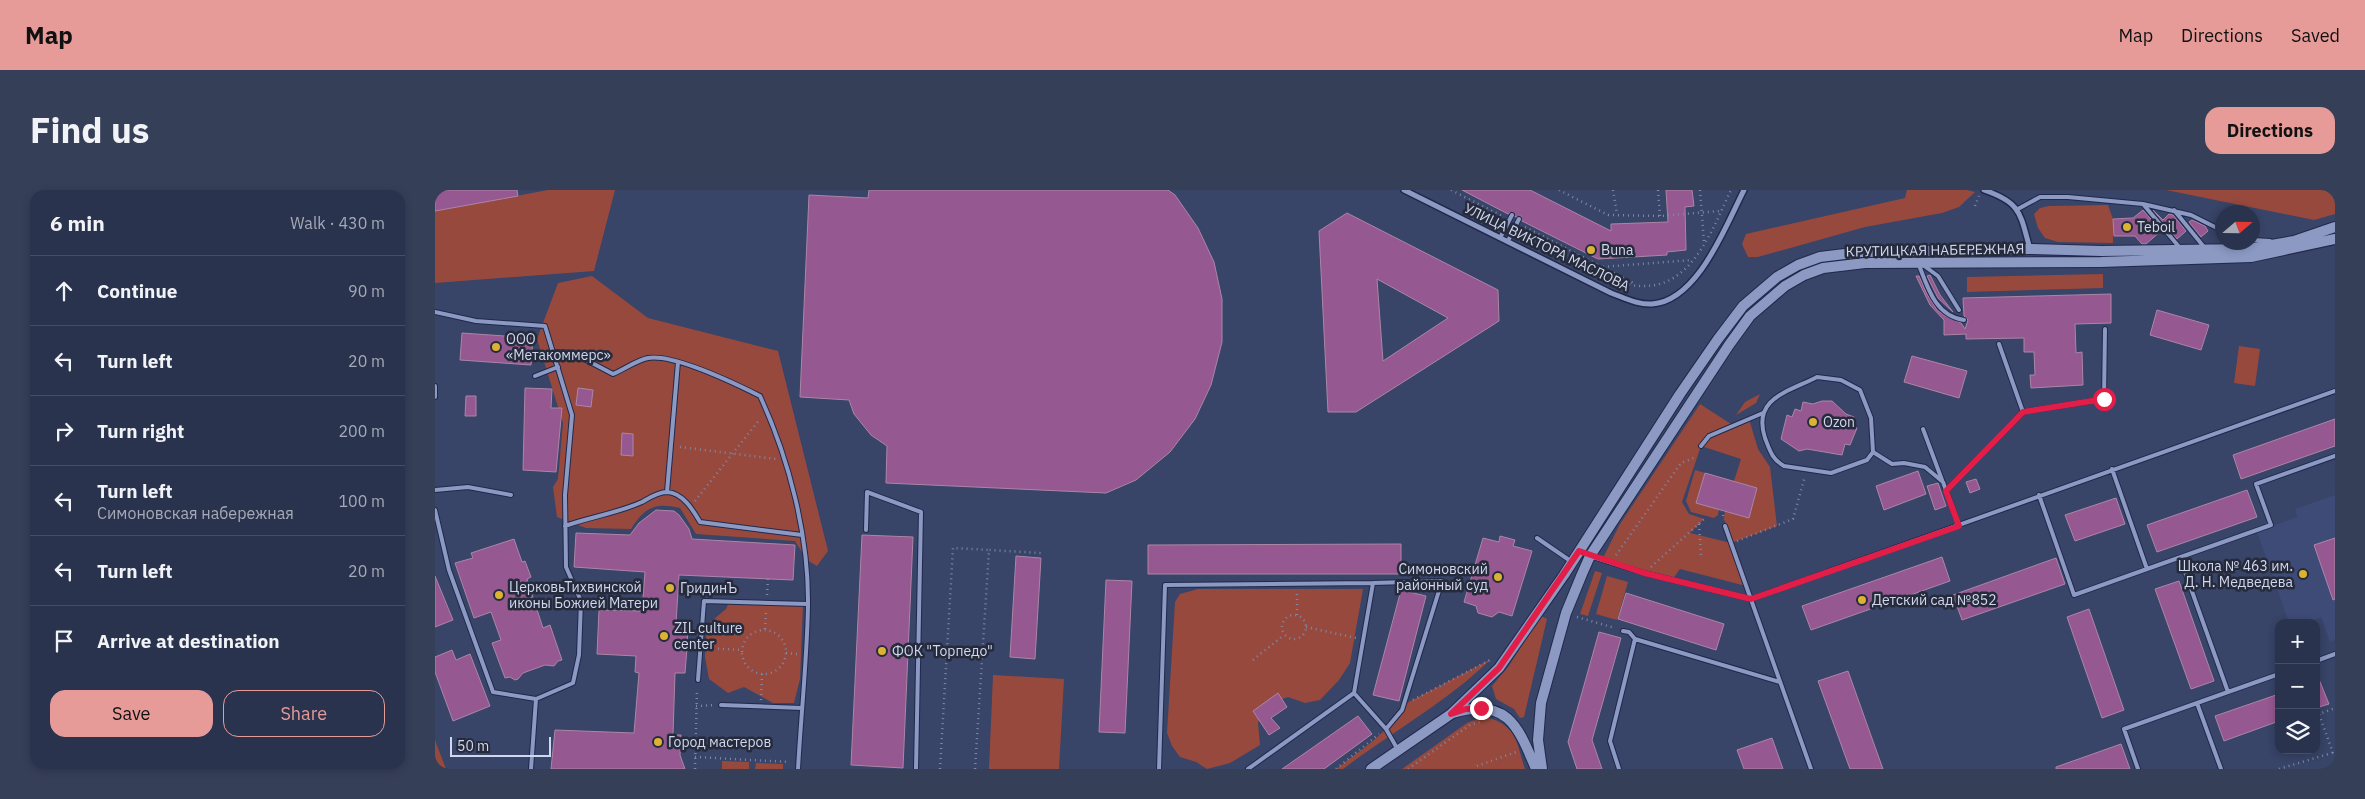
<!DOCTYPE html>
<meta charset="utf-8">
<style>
body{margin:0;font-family:"IBM Plex Sans",sans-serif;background:#363f58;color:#f1f3f6}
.controls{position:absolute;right:15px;bottom:15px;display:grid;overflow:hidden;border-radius:10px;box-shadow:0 2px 8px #0003}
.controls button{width:45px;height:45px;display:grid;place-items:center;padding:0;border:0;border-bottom:1px solid #464e66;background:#2a334e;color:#f1f3f6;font:25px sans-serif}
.compass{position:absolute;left:1780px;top:15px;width:45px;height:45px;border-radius:50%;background:#2a334e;box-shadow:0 2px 8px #0003;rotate:70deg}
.scale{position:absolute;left:15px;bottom:12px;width:101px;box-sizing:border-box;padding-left:5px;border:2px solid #d0d7ee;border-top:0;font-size:14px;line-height:18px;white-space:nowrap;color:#d0d7ee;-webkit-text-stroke:4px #262b3c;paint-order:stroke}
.stop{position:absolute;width:15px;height:15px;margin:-11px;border:4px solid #e11d48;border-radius:50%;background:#fff}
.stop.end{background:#e11d48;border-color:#fff;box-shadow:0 1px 5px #0008}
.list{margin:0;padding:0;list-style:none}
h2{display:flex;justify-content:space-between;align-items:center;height:65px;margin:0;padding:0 20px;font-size:21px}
h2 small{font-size:16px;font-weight:400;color:#a5aab6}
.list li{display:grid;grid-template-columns:32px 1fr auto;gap:15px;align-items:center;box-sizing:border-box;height:70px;padding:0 20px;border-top:1px solid #464e66}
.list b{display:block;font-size:19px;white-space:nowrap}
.list p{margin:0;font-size:16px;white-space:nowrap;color:#a5aab6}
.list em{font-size:16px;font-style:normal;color:#a5aab6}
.actions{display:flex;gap:10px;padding:15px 20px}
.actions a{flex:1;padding:11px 0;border:1px solid #e69b98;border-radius:15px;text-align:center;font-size:18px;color:#e69b98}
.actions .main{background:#e69b98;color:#111}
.icon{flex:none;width:28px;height:28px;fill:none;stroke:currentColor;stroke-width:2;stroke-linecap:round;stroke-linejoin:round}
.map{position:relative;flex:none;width:1900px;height:579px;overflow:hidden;border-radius:15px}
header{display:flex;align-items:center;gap:30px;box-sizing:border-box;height:70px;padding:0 25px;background:#e69b98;color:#111}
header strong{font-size:24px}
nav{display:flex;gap:28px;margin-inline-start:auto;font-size:18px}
.intro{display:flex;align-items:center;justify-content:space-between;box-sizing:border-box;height:120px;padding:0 30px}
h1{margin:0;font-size:35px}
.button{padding:12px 22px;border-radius:15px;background:#e69b98;color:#111;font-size:18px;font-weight:700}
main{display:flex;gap:30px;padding:0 30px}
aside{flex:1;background:#2a334e;border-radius:15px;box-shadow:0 2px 8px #0003}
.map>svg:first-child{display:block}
</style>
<header>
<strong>Map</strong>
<nav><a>Map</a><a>Directions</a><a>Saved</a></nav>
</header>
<div class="intro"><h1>Find us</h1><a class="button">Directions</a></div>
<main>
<aside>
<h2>6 min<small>Walk · 430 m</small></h2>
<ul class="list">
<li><svg class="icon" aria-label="ahead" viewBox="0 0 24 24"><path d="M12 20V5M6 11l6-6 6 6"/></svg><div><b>Continue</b></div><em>90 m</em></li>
<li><svg class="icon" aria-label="left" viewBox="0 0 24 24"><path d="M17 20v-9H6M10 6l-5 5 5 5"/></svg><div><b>Turn left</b></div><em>20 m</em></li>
<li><svg class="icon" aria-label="right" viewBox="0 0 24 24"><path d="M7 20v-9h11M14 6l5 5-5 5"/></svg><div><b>Turn right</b></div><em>200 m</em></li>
<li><svg class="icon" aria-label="left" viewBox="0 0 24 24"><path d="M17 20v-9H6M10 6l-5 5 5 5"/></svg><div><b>Turn left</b><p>Симоновская набережная</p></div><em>100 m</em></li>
<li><svg class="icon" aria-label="left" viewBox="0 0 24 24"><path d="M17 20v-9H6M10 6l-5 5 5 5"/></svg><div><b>Turn left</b></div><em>20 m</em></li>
<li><svg class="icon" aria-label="arrive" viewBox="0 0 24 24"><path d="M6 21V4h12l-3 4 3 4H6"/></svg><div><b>Arrive at destination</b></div></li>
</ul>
<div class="actions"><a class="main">Save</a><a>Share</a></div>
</aside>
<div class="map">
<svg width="1900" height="579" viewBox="0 0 1900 579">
<rect width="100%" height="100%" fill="#384468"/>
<path fill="#3e4b76" d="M1900,305V450L1895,452L1886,427L1872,433H1854L1822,342L1862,327L1860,319Z"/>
<path fill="#98493d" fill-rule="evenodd" d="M113,0H180L159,81L0,93V21Z
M1472,0H1532L1540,2L1524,17L1507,23L1430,37L1323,67H1313L1307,54L1311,44L1470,8Z
M1731,0H1900V24L1879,30Z
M1673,15L1678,29V53L1623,52L1610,48L1603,38L1599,24L1605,18L1614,16Z
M1668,84V98L1532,102V87Z
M157,86L213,128L343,161L393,361L382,376L372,370L360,351L261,344L245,318C220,312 210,317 196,339L151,338L122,327L118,297L123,289L128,233L102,149L123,93Z
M1804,156L1825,159L1820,196L1799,193Z
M1325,204L1321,213L1301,225L1310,212Z
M1265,214L1296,234V237L1314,229L1323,259L1335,277L1342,336L1296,353L1311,396L1245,379L1237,390L1167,370L1185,334ZM1266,256L1306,269L1299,291L1322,298L1314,328L1290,321L1289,328L1296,353L1255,343L1269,329L1254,324L1247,312Z
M1260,280L1270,283L1261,312L1284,319L1283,325L1279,328L1256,322L1251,311Z
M1160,381L1167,383L1153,426L1145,424Z
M1172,386L1193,392L1182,430L1161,424Z
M763,399H928L915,473L904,490L885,510L870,513L853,507L829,515L823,533L825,555L795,573L772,579L761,572L745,567L737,556L732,543L740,412L745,404Z
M294,412L368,414L365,489L359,513H338L309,497L293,503L274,489L270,467L272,435L291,419Z
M1106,426L1112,429L1089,527L1085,528L1079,519L1061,509L1057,496L1073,477Z
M1056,469C1012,512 957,542 908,579H901C920,564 961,538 968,515Z
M558,485L629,489L624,579H554Z
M1054,528C1082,536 1082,554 1090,579H967L1032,533L1042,529Z
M0,550L11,579H0Z
M287,571L314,572V579H287Z
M321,573L348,574V579H320Z"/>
<path fill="#965890" stroke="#ab86a7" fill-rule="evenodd" d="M0,0H82L83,6L0,21Z
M434,0H733L740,5L763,38L779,72L787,109V152L776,195L760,229L735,262L701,290L671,303L451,293L452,256L436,245L419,224L414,210L365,207L374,5L433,8Z
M1027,0H1095L1176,41V34L1233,32L1231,0H1257L1259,16L1250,17L1251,60L1232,62V65L1163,69L1087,31L1086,26L1080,27L1078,22L1073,24Z
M1708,20L1726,41L1711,54H1707L1700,46H1679L1678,29L1698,28Z
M1718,20L1728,30L1734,24L1738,25L1751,41L1742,49Z
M912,23L1063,100L1064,131L921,222H893L884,41ZM942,89L1013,128L948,171Z
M1757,30L1770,36L1773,41L1766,47L1754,32Z
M1495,85L1505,105L1518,122L1503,108L1492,86Z
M1481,86H1484L1492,104L1502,120L1510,126L1526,133L1530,139L1533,130L1529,126L1528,108L1676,104V133L1640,134L1641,163L1647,162L1648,195L1596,198L1595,185H1600L1599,162H1589V148L1531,149V144L1509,145V130L1495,115Z
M1722,120L1774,135L1766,160L1715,145Z
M27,143L98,148L96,175L25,170Z
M1477,166L1532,181L1524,208L1469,192Z
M90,198L117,199L116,218H127L121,282L88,280Z
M143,198L158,200L156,217L141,215Z
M31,206H41V226H30Z
M1387,211H1397L1411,224L1419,227L1417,236L1422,238L1415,255L1410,254L1407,265L1372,259L1364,261L1346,249L1352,225L1357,227L1360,219L1366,221L1368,212L1378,214Z
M1900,229V256L1806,289L1798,265Z
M187,243L198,244V266L186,265Z
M1483,281L1491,304L1449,320L1441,296Z
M1270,283L1322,298L1314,328L1261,313Z
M1541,289L1545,299L1535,303L1531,292Z
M1503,293L1511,316L1500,320L1492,296Z
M1812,300L1822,327L1722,362L1712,335Z
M1681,308L1690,334L1640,351L1630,325Z
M221,320L239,321L244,325L254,339L257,349L360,355L358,390L244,385L241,433H253L252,458L250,483H240L238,545H246L245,565L250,579H116L120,540L199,543L204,483L200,482L201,466L162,464L164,420L207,421L210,382L139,377L141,343L195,345L204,333Z
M427,345L478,347L468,578L416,575Z
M1065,346L1080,350L1078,356L1097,361L1077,426L1064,422L1057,427L1043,423L1041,416L1029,412L1048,348L1064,352Z
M1900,348V409L1898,410L1879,355Z
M79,349L87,372L90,371L96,387L92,389L108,438L115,435L127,470L123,471L119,476L110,475L88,483L83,489L80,490L75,487L70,488L57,453L66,450L56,422L39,428L20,373L38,368L36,363Z
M966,354V384H713V355Z
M581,366L606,368L600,469L575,467Z
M1507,367L1515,391L1376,440L1367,416Z
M1621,368L1630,394L1527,430L1518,405Z
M0,386L18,430L0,437Z
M671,390L697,391L690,543L664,542Z
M1744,391L1779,491L1756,499L1720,399Z
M966,400L991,406L964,511L938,505Z
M1191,403L1289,434L1281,460L1183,429Z
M1654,419L1689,520L1667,528L1632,427Z
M1164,442L1186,448L1157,550L1167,579H1142L1133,552Z
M17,460L21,470L35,464L55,516L18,531L0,482V467Z
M1413,481L1444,568L1448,579H1415L1383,491Z
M1881,482L1894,514L1881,518Z
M843,503L852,517L836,528L845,538L834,545L818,521Z
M1844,504V531L1789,551L1780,526Z
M923,526L937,544L889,579H847Z
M1337,548L1348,579H1309L1302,560Z
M1686,554L1695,579H1621V577Z"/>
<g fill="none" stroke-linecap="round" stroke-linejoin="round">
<defs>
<path id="service" d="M1708,14L1745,58
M1583,19L1605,7H1633L1708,14L1756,25L1788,41
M1739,20L1769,57
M1065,48L1077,25
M1818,50L1835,51
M1073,51L1084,29
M1484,75C1493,99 1501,126 1529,130
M1488,75L1503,86L1524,120
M0,122L41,131L110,136L137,225L130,305L131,377L146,411L144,465L138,493L101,509L96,579
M1564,154L1588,222L1669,209L1670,139
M118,162L138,163L178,184C188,180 202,170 213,168C239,164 301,194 325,206C354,269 374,346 373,416C372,470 366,525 363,579
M100,186L123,177
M1382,187L1406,190L1425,200L1436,228L1438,262L1432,270L1396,283L1349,276C1337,269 1335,261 1330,248C1317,208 1353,202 1382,187Z
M0,196V207
M1488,239L1507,290
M1266,256L1274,246L1328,223
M1438,262L1457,274L1469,273L1490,277L1508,292L1524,336
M1677,279L1712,379L1836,335L1821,294L1900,266
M0,300L33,297L76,305
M1511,301L1588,222
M232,302L243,172
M1604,305L1639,405L1712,379
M0,320L14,380L58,502L101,509
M130,336C155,327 183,323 207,312C214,308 223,302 232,302C248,303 258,320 265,332L367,345
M1290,336L1376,579
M431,340L432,302L486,322L481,579
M1102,348L1137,372
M1155,366L1209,383L1316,409L1900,201
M1745,368L1793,502L1762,513L1786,579
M938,393L1007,391L967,520L951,539
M1188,441L1194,442L1200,449L1345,492
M1881,471L1900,464
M263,490L269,411L373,414
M1793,502L1844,484
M919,503L951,539L963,560
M286,515L367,518
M724,579L730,395L938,393L919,503L813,579
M1184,579L1175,551L1200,449
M1703,579L1689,539L1762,513"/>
<path id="minor" d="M969,0L1176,103C1190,108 1203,115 1217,114C1263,111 1291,35 1309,0
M1549,0C1587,13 1585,24 1595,59"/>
<path id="secondary" d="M1018,523C1072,507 1083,536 1101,579
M936,579L1016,524L1064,478L1129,385L1245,204L1283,149L1308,116L1342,87L1363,75L1385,67L1426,62L1595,59L1666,61L1813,59L1859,51L1900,37
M1107,579L1103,550L1106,513L1131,423L1147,384L1155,366L1294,155L1315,126L1350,96L1369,85L1388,78L1430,73L1666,72L1816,67L1900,49"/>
</defs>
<use href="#service" stroke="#20294c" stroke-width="6"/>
<use href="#minor" stroke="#20294c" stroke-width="8"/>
<use href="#secondary" stroke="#20294c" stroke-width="12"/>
<path stroke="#7f88a6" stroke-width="2.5" stroke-dasharray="1 4" stroke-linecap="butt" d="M1016,0L1067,26
M1124,0L1173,25L1225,26L1285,21
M1178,0L1182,24
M1223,0L1225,26
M1265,0L1269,52
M1540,16L1544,6
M1090,37L1200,94
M1153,78L1257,70
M1152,79C1169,86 1189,96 1207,96C1258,98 1278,37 1296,0
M245,257L341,269
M260,311L325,229
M1287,320L1289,330
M1264,334L1266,365
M1302,351L1358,329L1370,286
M1181,365L1246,273L1261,267
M1216,377L1269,329
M332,405L333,389
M862,425V402
M847 437a12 12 0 1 1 24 0a12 12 0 1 1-24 0Z
M1142,427L1180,438
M871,437L921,448
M330,439L331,421
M307 462a22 22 0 1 1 44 0a22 22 0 1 1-44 0Z
M273,458L306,460
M351,463L362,464
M818,470L849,445
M326,510L327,484
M978,510L1055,470
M261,516L280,515
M1898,563L1884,524L1900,518
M260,567L354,572
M1042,576L1081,562
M260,579L262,499
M505,579L518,358L554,360
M540,579L554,360L606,363
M901,579L944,544
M973,579L1035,535L1045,532
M1844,579L1900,562"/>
<use href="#service" stroke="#8b99c3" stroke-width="4"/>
<use href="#minor" stroke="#8b99c3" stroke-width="5"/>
<use href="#secondary" stroke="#8b99c3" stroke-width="10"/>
</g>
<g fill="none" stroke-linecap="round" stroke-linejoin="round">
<path stroke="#e11d48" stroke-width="6" d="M1046,518L1031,519L1016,524L1064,478L1144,361L1209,383L1316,409L1524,336L1511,301L1588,222L1669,209"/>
</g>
<g fill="#dbb233" stroke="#262b3c" stroke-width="2">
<circle cx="1692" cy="37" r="5"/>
<circle cx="1156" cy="60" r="5"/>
<circle cx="61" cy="157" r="5"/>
<circle cx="1378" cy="232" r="5"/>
<circle cx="1868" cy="384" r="5"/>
<circle cx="1063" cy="387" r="5"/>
<circle cx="235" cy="398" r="5"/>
<circle cx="64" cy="405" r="5"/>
<circle cx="1427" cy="410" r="5"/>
<circle cx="229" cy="446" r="5"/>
<circle cx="447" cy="461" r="5"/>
<circle cx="223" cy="552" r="5"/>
</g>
<g text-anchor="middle" stroke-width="5" stroke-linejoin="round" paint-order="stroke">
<g font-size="14" fill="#d0d7ee" stroke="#262b3c" text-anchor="start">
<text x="1702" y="42">Teboil</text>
<text x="1166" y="65">Buna</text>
<text x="71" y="154">ООО<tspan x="71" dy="16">«Метакоммерс»</tspan></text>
<text x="1388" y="237">Ozon</text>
<text x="1858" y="381" text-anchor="end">Школа № 463 им.<tspan x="1858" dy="16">Д. Н. Медведева</tspan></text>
<text x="1053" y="384" text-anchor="end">Симоновский<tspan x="1053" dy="16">районный суд</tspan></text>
<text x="74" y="402">ЦерковьТихвинской<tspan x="74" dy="16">иконы Божией Матери</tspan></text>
<text x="245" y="403">ГридинЪ</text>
<text x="1437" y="415">Детский сад №852</text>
<text x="239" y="443">ZIL culture<tspan x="239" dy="16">center</tspan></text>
<text x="457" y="466">ФОК "Торпедо"</text>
<text x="233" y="557">Город мастеров</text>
</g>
<g font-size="14" fill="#d0d7ee" stroke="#262b3c">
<text transform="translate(1112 57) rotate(26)" y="5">УЛИЦА ВИКТОРА МАСЛОВА</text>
<text transform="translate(1500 60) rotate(-1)" y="5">КРУТИЦКАЯ НАБЕРЕЖНАЯ</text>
</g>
</g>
</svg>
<div class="controls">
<button>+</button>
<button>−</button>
<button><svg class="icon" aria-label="layers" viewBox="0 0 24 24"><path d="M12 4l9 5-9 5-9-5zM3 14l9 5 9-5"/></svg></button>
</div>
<svg class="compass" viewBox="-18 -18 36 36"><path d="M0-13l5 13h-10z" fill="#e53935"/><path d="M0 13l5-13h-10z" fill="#a5aab6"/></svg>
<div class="scale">50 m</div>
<div class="stop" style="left:1669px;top:209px"></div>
<div class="stop end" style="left:1046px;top:518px"></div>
</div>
</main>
